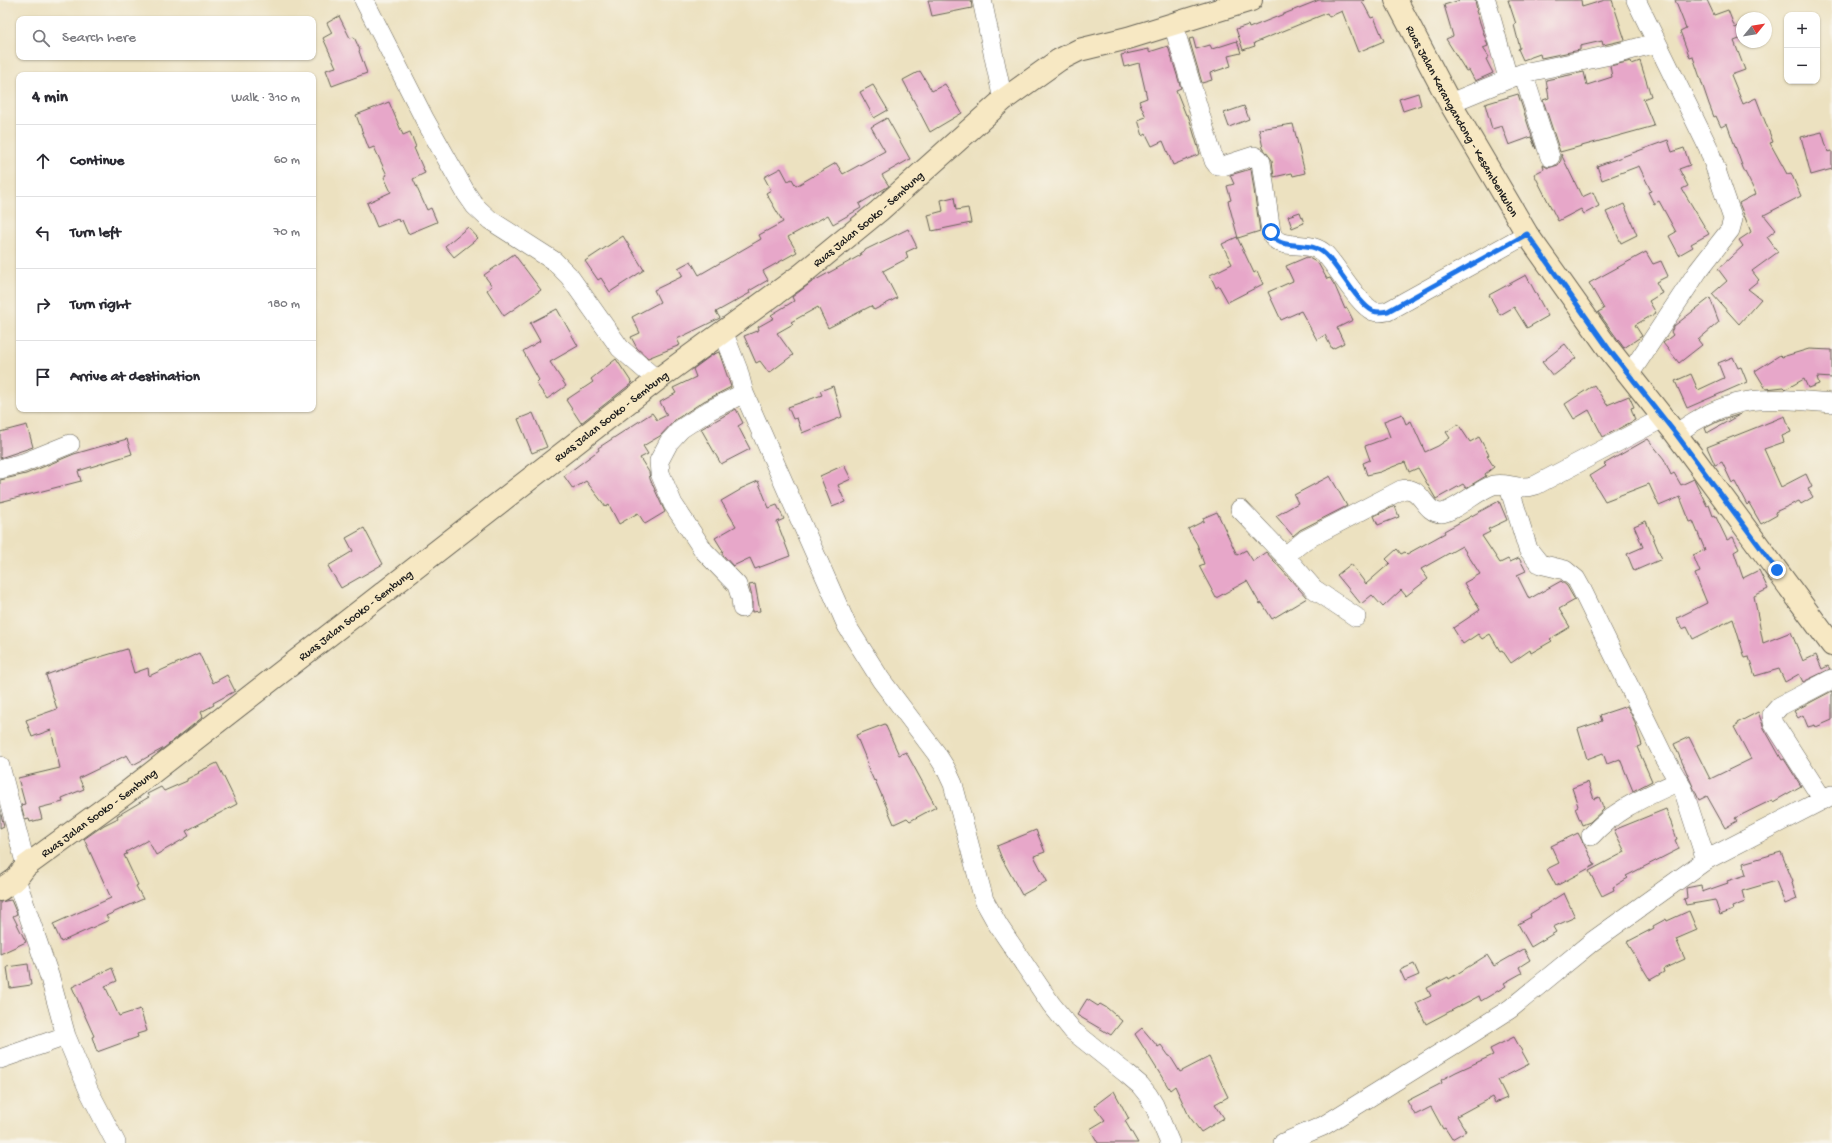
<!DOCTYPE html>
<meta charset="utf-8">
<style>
body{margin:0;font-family:"Gochi Hand",sans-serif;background:#f7f7f7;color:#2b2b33}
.controls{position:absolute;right:12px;top:12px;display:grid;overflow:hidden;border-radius:8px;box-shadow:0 1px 3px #0004}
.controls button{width:36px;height:36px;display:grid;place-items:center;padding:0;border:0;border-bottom:1px solid #e1e1e2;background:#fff;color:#2b2b33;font:20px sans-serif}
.compass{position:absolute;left:1736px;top:12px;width:36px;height:36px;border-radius:50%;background:#fff;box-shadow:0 1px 3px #0004;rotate:60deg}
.stop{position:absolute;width:12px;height:12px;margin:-9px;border:3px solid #1a73e8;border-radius:50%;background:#fff}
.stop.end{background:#1a73e8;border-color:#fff;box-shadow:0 1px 4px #0008}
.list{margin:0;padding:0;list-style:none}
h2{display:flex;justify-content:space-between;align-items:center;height:52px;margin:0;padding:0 16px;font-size:17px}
h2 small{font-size:13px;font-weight:400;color:#7c7c81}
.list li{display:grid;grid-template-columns:26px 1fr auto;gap:12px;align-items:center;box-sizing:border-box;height:72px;padding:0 16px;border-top:1px solid #e1e1e2}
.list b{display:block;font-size:15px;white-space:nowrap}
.list em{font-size:13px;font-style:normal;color:#7c7c81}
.icon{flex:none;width:22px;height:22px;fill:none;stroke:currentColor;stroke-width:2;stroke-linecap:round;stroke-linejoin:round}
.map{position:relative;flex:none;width:1832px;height:1143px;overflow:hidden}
.search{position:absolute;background:#fff;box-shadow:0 1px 3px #0004;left:16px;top:16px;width:300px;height:44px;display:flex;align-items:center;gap:10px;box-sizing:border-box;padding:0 14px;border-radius:8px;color:#7c7c81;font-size:15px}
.panel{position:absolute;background:#fff;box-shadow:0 1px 3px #0004;left:16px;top:72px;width:300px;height:340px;border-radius:8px}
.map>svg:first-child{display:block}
</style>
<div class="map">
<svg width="1832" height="1143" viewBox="0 0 1832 1143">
<rect width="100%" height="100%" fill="#f7f3e8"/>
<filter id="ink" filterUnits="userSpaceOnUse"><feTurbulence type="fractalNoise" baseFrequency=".025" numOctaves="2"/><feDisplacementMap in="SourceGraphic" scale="8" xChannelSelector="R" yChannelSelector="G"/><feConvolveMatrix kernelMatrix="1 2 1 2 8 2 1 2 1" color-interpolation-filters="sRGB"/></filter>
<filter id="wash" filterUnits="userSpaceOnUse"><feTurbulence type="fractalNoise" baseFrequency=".012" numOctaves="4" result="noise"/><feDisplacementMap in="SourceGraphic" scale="16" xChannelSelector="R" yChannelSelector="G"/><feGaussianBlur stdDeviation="0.9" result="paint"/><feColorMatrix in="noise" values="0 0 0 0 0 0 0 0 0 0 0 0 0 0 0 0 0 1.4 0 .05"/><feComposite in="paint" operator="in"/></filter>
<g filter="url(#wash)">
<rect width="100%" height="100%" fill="#ece1c0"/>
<g id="blocks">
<path fill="#e7a7c9" d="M928,0H971L972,8L932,16Z
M1319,0H1365L1362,1L1371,18L1374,17L1384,41L1358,52L1342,11L1329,17L1327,13L1254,43L1255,46L1243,50L1236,29L1248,25L1249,28Z
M1460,0H1475L1477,10L1476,11L1488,46L1483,48L1489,57L1486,59L1493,73L1475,81L1469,70L1466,71L1446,39L1453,36L1444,5Z
M1508,0H1581L1582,7L1605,0H1612L1625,40L1603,45L1602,41L1580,46V50L1541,58L1540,54L1523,60L1518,49L1520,48L1514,25L1516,24Z
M1675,0H1707L1714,15L1728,10L1735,28L1742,25V38L1734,41L1745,70L1731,75L1743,104L1756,98L1773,142L1770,143L1787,174L1791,173L1801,196L1764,215L1776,230L1767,237L1778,252L1752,271L1759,280L1748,289L1761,299L1739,324L1712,294L1727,281L1718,269L1743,246L1739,240L1751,232L1739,203L1756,194L1743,168L1727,124L1721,127L1716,116L1714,117L1709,104L1693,57L1690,58L1680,31L1686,28Z
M339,16L350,38L354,37L360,50L359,51L367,73L332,86L326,70L336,67L323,38L332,33L327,23Z
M1193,38L1196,49L1210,45L1212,49L1237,41L1241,53L1228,56L1231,66L1210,73L1212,80L1202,83L1189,39Z
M1168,46L1181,88L1176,90L1186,115H1188L1191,124L1200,154L1173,165L1163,141L1152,146L1146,134L1143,136L1138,120L1146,117L1139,101L1147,98L1139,63L1124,67L1121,55L1149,49V52Z
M1631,61L1632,64L1640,61L1651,96L1643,99L1654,126L1560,152L1543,100L1549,98L1546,80L1584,72L1587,85L1612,77L1610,66Z
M920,71L932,91L945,84L962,113L930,132L903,80Z
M873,85L888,110L874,118L860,92Z
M1418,93L1421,105L1403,111L1399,99Z
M1518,94L1536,149L1531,137L1509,145L1502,126L1492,129L1485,104Z
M389,102L403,135L410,132L416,147L414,148L425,173L413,179L427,210L431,208L437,222L408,234L402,220L399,222L398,219L377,227L367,203L391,192L384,177L387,175L374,147L369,149L356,115Z
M1244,106L1249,119L1229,127L1224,113Z
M887,118L910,159L882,175L889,186L859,204L861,208L833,224L828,215L788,237L797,252L763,271L768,280L749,291L750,293L716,312L720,318L677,339L680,345L648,358L637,348L631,337L640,333L632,317L660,302L654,290L683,276L678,268L691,261L699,275L761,239L759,235L783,222L766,193L771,190L764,177L781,168L788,181L792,179L796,186L836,163L843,174L885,151L871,127Z
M1293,124L1305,173L1293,176L1292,173L1274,177L1272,160L1263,148L1259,129Z
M1822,132L1828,152L1832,151V169L1811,175L1801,137Z
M1668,140L1672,152L1684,148L1690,165L1679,169L1688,186L1682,189L1709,234L1691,244L1693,247L1679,255L1669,236L1676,232L1659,201L1654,204L1648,192L1651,191L1639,166L1602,180L1597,166Z
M1561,154L1582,197L1593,192L1599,206L1584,214L1581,209L1558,221L1534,174L1544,169L1543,165L1548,168L1558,165L1561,160Z
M1251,169L1260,231L1238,238L1228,201L1231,200L1227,186L1234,184L1230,175Z
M954,197L956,210L968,208L971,223L932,231L928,215L943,211L941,200Z
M1624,204L1637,235L1621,243L1606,212Z
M1300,212L1304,223L1292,228L1288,216Z
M468,227L478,238L454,257L445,246Z
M908,229L917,247L906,252L908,258L883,271L897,298L874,310L871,306L828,328L818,307L791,322L793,324L777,333L793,355L769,373L760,361L756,363L744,336L759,330L758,327L774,318L771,315L794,301L792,297L812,282L861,255L860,253L867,249Z
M623,236L644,270L610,292L601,278L598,280L585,261Z
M1237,237L1254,273L1257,271L1263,284L1228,302L1219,286L1216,288L1210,275L1232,264L1222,244Z
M1646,252L1653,264L1661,261L1668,276L1656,282L1662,293L1649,301L1656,313L1635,325L1642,336L1624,348L1598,312L1604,309L1589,283Z
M514,254L541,290L504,316L487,290L492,286L484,275Z
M1307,257L1318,263L1327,279L1330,278L1335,286L1345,309L1347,308L1353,320L1337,328L1344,343L1332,349L1325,335L1317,340L1301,311L1281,320L1268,292L1293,281L1286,266Z
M1526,275L1548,316L1527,328L1514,307L1500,315L1489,295Z
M1710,298L1719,322L1698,340L1702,345L1679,363L1663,343L1673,335L1671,332L1674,326Z
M557,309L578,346L550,362L566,386L547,399L536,383L539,380L523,351L540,341L530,323Z
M1565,344L1576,358L1553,376L1542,362Z
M1809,349L1832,350V378L1817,377L1819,384L1808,388L1804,379L1786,389L1784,387L1766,389L1755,371L1780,355L1782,357Z
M719,352L731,387L704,401L675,420L660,436L643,446L648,454L640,458L649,472L650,479L665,512L645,524L638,513L619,524L609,505L606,507L586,481L573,489L564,476L599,450L598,448L652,413L657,420L667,415L660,402L676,393L673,388L696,377L693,369L712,355Z
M1733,357L1738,368L1741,367L1747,382L1687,408L1675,381L1691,374L1698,390L1724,378L1718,363Z
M616,359L632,383L581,423L566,400L593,382L591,379Z
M1594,385L1607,405L1629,396L1634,407L1631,408L1635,420L1603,437L1589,410L1574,419L1565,404Z
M833,386L842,417L802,433L797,418L793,419L788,407L822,395L820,391Z
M736,409L743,423L738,426L750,449L721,464L701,429Z
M533,413L547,447L532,453L518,419Z
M1402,414L1406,424L1411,421L1425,452L1438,446L1450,438L1446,432L1458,424L1470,442L1479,437L1489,455L1487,456L1494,467L1485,474L1486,476L1466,488L1463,484L1436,499L1418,468L1409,472L1405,462L1380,472L1367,475L1363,463L1370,460L1365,446L1390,437L1384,421Z
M1741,414L1707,433L1705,428L1719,421Z
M1785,416L1791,432L1782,436L1784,442L1764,449L1781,487L1806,474L1812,487L1808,489L1813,497L1801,504L1799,501L1775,512L1777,515L1761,524L1749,503L1747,505L1735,482L1732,483L1722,462L1715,465L1707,447Z
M27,425L33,447L0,458V432Z
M127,439L132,454L78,471L81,481L0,502V480L26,474L74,454Z
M1648,439L1664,459L1671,475L1674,473L1681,485L1694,479L1707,506L1709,505L1713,516L1715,515L1727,540L1733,537L1739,549L1734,552L1743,578L1759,570L1768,589L1754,596L1763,643L1791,632L1803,661L1816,655L1822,669L1828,666L1830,669L1803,682L1799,674L1785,682L1779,669L1755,676L1749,657L1745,658L1733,619L1693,639L1687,627L1682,629L1677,618L1707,603L1695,574L1700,572L1693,555L1705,550L1693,521L1690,522L1680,497L1659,506L1649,484L1605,501L1590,476L1606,466L1604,464Z
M844,465L851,479L838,485L845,502L832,507L820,476Z
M1330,476L1347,506L1300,530L1293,536L1276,516L1298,503L1294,495Z
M758,481L769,508L777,505L784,519L777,522L790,556L755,569L750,558L733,566L723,555L722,552L723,551L715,538L736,526L721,501L740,490V489Z
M1499,501L1507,520L1488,529L1490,532L1482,536L1500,563L1508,559L1510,562L1519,558L1526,571L1517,575L1529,599L1561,581L1567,586L1575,600L1559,609L1570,627L1550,639L1552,641L1531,653L1530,650L1511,663L1502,650L1500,651L1490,634L1482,639L1478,634L1463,644L1453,628L1480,610L1464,583L1480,574L1462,546L1421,569L1428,579L1406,596L1401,590L1383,607L1372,595L1361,604L1337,575L1351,564L1366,584L1390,563L1386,559L1397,549L1401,554L1405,552L1407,554L1445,533L1444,531Z
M1395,506L1399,517L1378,525L1374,516Z
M1217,512L1237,555L1246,550L1253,561L1266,552L1307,598L1272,619L1262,603L1260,604L1247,581L1216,598L1199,566L1204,564L1197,544L1188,529L1204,521L1203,518Z
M1646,521L1662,559L1634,571L1627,554L1643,547L1634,526Z
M364,528L383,564L341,588L328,566L353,551L346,538Z
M755,584L760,611L752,612V597L749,585Z
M127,649L134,673L148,668L149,676L199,653L213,683L227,675L235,691L213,703L214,705L201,712L203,717L164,748L133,765L127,755L79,778L84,789L62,798L63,802L39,808L42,819L30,822L29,819L25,820L21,805L25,804L18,778L60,768L51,730L32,737L26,720L57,709L46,675L73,665Z
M1832,691V720L1816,727L1815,725L1808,727L1803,715L1798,718L1794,711Z
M1627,706L1634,720L1642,745L1637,747L1652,781L1633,791L1620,759L1607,764L1603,753L1587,759L1578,729L1602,721L1600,715Z
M1758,712L1764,728L1782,760L1784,759L1801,786L1773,802L1772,800L1735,818L1737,821L1725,828L1707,796L1699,800L1674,744L1689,737L1710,779L1751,759L1734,727L1738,725L1737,723Z
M885,724L899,755L906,752L936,807L910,821L907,818L894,824L875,780L874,781L867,765L868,764L856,735Z
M217,763L237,804L186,831L189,836L156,855L148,840L126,852L127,854L124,855L138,885L136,886L143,899L106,916L109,920L61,942L53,924L111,898L84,839L104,825L118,818L117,816L149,797L147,794L161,787L164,791L187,781V779L199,773L198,772Z
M1588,782L1594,799L1599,797L1604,809L1590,822L1582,825L1575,808L1578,806L1572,788Z
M1666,809L1677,839L1675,840L1679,849L1626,876L1628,878L1613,887L1614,890L1602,896L1589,871L1625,852L1614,830Z
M0,811L4,826L0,828Z
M1036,830L1045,852L1034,856L1047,881L1022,895L1002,859L997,846Z
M1578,833L1595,865L1556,886L1547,869L1559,863L1551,846Z
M1781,852L1793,882L1792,883L1797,899L1785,904L1776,881L1742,891L1745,902L1732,907L1733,910L1720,915L1715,900L1686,905L1684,899L1687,898L1686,888L1701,885L1702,892L1728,883L1727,881L1746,875L1743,863Z
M1564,893L1575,917L1553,927L1556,932L1531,947L1518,924L1531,917L1530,914Z
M11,900L17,914L13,916L26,942L0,954V902Z
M1689,911L1697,930L1676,939L1685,959L1663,969L1664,972L1650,980L1627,942L1654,928L1653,926L1666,919L1667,921Z
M1524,949L1530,960L1519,967L1522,973L1504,983L1506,986L1481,1001L1479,996L1426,1024L1416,1003L1431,996L1427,988L1448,977L1449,979L1487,955L1494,966Z
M28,964L31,985L10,988L7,967Z
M1414,964L1419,975L1405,981L1400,970Z
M112,968L117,981L105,986L119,1016L140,1009L147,1031L137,1034L138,1037L97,1052L92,1037L94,1036L72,987Z
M1087,999L1098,1006L1100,1004L1107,1008L1122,1021L1111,1035L1077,1015Z
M1142,1028L1158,1047L1161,1045L1169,1056H1170L1180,1072L1209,1057L1228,1097L1215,1104L1224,1118L1201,1132L1189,1116L1175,1086L1170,1090L1135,1034Z
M1514,1037L1529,1064L1498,1080L1507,1098L1495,1103L1492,1097L1457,1116L1466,1131L1452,1139L1445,1128L1443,1129L1431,1107L1415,1115L1407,1101L1442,1083L1441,1080L1456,1072L1493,1055L1490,1049Z
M1114,1091L1129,1119L1125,1121L1138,1143H1098L1090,1129L1105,1120L1094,1106Z"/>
</g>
</g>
<g filter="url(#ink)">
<use href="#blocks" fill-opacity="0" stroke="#656155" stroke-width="1"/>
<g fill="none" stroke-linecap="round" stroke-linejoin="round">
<defs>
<path id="street" d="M364,0L425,120L466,193L475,206L490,220L554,261L569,276L620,348L657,380
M982,0L1003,100
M1486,0L1508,78
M1173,24L1214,161L1217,165L1223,166L1254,156L1258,158L1261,162L1271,232C1278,254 1309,237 1326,255C1338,268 1359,305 1373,311C1378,313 1383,312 1388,311L1527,234
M1523,73L1550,157
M1450,103L1523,73L1615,54L1656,43
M723,331L738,370L744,393L847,626L881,680L936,753L946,769L953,784L984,900L998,925L1051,1004L1073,1031L1127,1074L1140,1085L1148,1095L1154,1105L1170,1143
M1629,375L1698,271L1730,230L1733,219L1708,147L1636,0
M1676,434C1732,392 1766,398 1832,403
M0,469L23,463L70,444
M1509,487L1528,549L1540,564L1565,570L1576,579L1581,588L1663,755L1683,789L1706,860
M1240,509L1285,556L1305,540L1401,490C1422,484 1423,513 1441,513C1454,512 1478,490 1493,485C1509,482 1518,491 1536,485L1663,418
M1285,556L1314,589L1356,617
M742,608L741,598L737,585L704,551L673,504L660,473L659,461L669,442L681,429L710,410L744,393
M0,766L26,866
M1823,800L1773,722L1772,715L1780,706L1832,679
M1591,836C1615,809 1647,796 1679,781
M16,879L50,978L66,1036L89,1091L116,1143
M0,1059L66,1036
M1283,1143L1323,1126L1471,1034L1510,1009L1593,941L1706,860L1832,795"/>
<g id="secondary">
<path id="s1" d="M1396,0L1450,103L1527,234L1608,348L1676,434L1832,645"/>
<path id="s2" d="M0,890L16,879L26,866L126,793L657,380L801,275L879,211L1003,100L1059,60L1079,50L1128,38L1251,0"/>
</g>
</defs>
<use href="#street" stroke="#656155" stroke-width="20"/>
<use href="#secondary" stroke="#656155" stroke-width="24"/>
<use href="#street" stroke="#fff" stroke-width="19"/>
<use href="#secondary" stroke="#f7e8c3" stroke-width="22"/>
</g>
</g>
<g fill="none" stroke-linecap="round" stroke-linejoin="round" filter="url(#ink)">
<path stroke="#1a73e8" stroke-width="5" d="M1271,232C1278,254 1309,237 1326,255C1339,268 1359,305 1373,311C1378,313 1383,312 1388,311L1527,234L1608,348L1676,434L1777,570"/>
</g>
<g text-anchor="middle" stroke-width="4" stroke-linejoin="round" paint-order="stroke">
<g font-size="12" fill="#1c1c1c" stroke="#f7f3e8">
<text dy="4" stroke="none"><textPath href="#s1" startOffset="138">Ruas Jalan Karangandong - Kesambenkulon</textPath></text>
<text dy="4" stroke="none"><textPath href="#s2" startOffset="1098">Ruas Jalan Sooko - Sembung</textPath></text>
<text dy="4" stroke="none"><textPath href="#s2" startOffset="774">Ruas Jalan Sooko - Sembung</textPath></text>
<text dy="4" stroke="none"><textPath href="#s2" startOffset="450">Ruas Jalan Sooko - Sembung</textPath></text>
<text dy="4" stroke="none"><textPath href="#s2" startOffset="126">Ruas Jalan Sooko - Sembung</textPath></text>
</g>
</g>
</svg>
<div class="controls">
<button>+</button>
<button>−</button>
</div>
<svg class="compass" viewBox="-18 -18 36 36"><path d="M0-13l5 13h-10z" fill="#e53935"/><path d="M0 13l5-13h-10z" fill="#7c7c81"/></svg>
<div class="stop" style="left:1271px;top:232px"></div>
<div class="stop end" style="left:1777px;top:570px"></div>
<div class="search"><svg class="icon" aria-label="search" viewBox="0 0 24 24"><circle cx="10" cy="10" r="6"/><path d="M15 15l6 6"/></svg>Search here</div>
<section class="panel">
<h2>4 min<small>Walk · 310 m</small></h2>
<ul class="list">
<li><svg class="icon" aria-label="ahead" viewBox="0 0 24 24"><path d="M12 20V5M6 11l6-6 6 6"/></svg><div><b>Continue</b></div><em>60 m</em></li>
<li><svg class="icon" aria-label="left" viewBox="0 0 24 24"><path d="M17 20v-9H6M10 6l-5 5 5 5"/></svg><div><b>Turn left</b></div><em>70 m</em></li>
<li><svg class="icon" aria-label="right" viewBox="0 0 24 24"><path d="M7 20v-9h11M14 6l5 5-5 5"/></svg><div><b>Turn right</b></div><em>180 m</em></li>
<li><svg class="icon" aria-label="arrive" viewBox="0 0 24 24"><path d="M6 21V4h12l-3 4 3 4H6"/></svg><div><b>Arrive at destination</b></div></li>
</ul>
</section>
</div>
